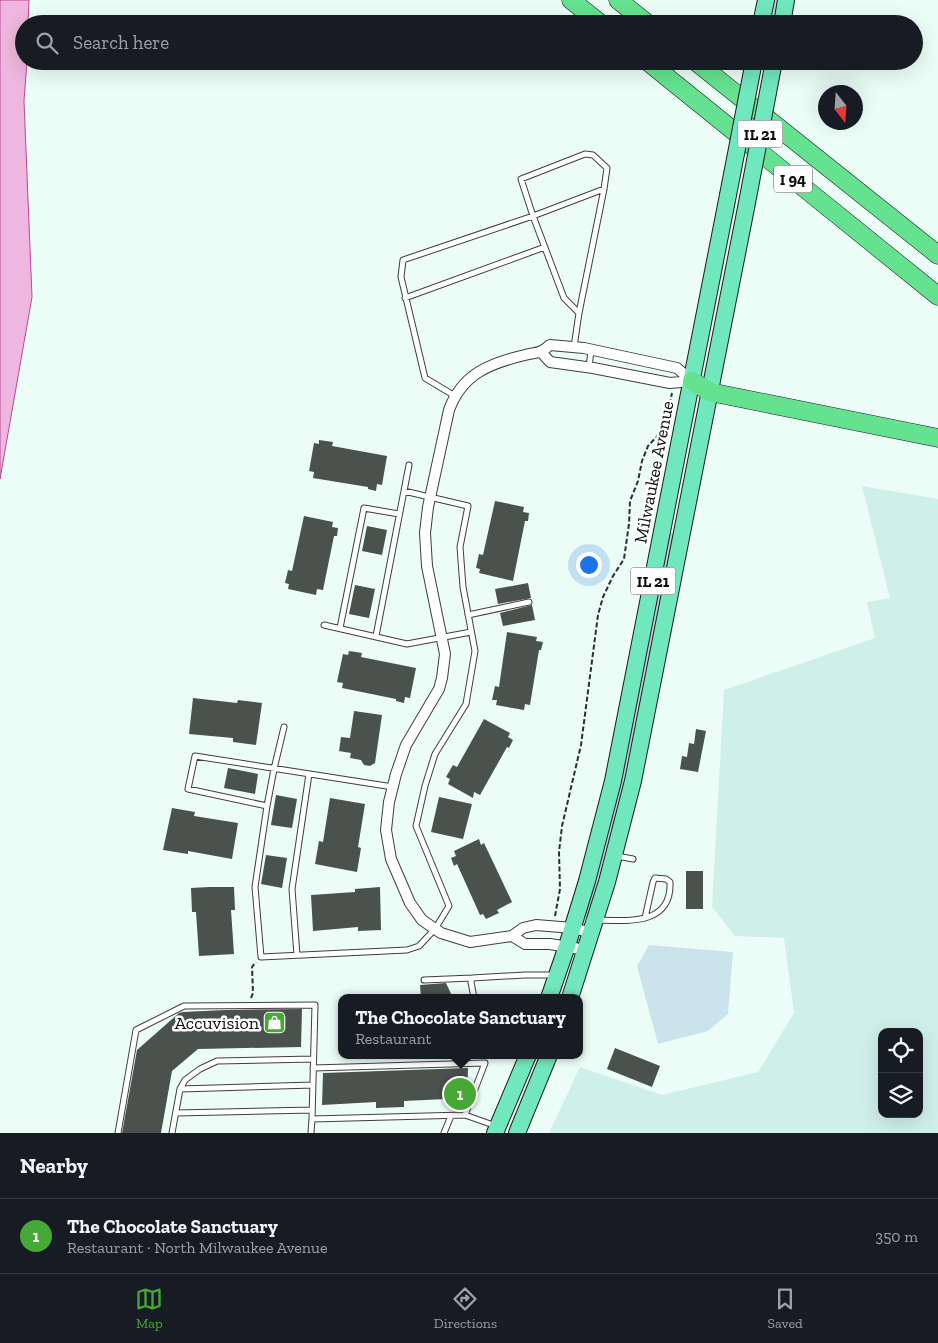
<!DOCTYPE html>
<meta charset="utf-8">
<style>
body{margin:0;font-family:"Zilla Slab",serif;background:#20242c;color:#f1f3f6}
.controls{position:absolute;right:15px;bottom:15px;display:grid;overflow:hidden;border-radius:10px;box-shadow:0 5px 20px #0002}
.controls button{width:45px;height:45px;display:grid;place-items:center;padding:0;border:0;border-bottom:1px solid #363941;background:#171b24;color:#f1f3f6;font:25px sans-serif}
.compass{position:absolute;left:818px;top:85px;width:45px;height:45px;border-radius:50%;background:#171b24;box-shadow:0 5px 20px #0002;rotate:163deg}
.you{position:absolute;left:588px;top:564px;width:18px;height:18px;margin:-12px;border:4px solid #fff;border-radius:50%;background:#1a73e8;box-shadow:0 0 0 8px #1a73e833}
.badge{display:grid;place-items:center;width:32px;height:32px;border-radius:50%;background:#47a935;color:#fff;font-size:16px;font-weight:700}
.pin{position:absolute;translate:-50% -50%;border:2px solid #fff;box-shadow:0 1px 5px #0006}
.popup{position:absolute;left:338px;top:994px;width:245px;height:65px;box-sizing:border-box;display:grid;place-content:center;border-radius:10px;background:#171b24;filter:drop-shadow(0 1px 4px #0005);font-size:16px;white-space:nowrap;color:#9ea1a6}
.popup b{font-size:19px;color:#f1f3f6}
.popup::after{content:'';position:absolute;left:50%;top:100%;margin-left:-10px;border:10px solid transparent;border-top-color:#171b24}
.list{margin:0;padding:0;list-style:none}
h2{display:flex;justify-content:space-between;align-items:center;height:65px;margin:0;padding:0 20px;font-size:21px}
h2 small{font-size:16px;font-weight:400;color:#9ea1a6}
.list li{display:grid;grid-template-columns:32px 1fr auto;gap:15px;align-items:center;box-sizing:border-box;height:75px;padding:0 20px;border-top:1px solid #363941}
.list b{display:block;font-size:19px;white-space:nowrap}
.list p{margin:0;font-size:16px;white-space:nowrap;color:#9ea1a6}
.list em{font-size:16px;font-style:normal;color:#9ea1a6}
.icon{flex:none;width:28px;height:28px;fill:none;stroke:currentColor;stroke-width:2;stroke-linecap:round;stroke-linejoin:round}
.map{position:relative;flex:none;width:938px;height:1133px;overflow:hidden}
.search{position:absolute;background:#171b24;box-shadow:0 5px 20px #0002;left:15px;right:15px;top:15px;height:55px;display:flex;align-items:center;gap:12px;box-sizing:border-box;padding:0 18px;border-radius:28px;color:#9ea1a6;font-size:19px}
.sheet{height:140px;background:#171b24}
nav{display:flex;justify-content:space-around;align-items:center;box-sizing:border-box;height:70px;border-top:1px solid #363941;background:#171b24;font-size:14px;color:#9ea1a6}
nav a{display:grid;justify-items:center;gap:2px}
nav .on{color:#47a935}
.map>svg:first-child{display:block}
</style>
<div class="map">
<svg width="938" height="1133" viewBox="0 0 938 1133">
<rect width="100%" height="100%" fill="#ecfdf7"/>
<path fill="#cfefe9" fill-rule="evenodd" d="M862,486L938,499V1133H549L580,1067L662,1095L758,1072L794,1013L784,938L735,936L712,907L724,690L875,638L867,602L890,598ZM882,1032H919V1114H882Z"/>
<path fill="#bad3e2" d="M774,0H779L775,24H769Z
M669,532L673,533C665,582 656,630 647,678C631,759 613,840 587,918L585,917L587,905Z"/>
<path fill="#cbe3eb" d="M649,945L733,952L728,1014L708,1031L658,1044L637,966Z"/>
<path fill="#eeb7df" stroke="#bc479a" d="M0,0H29L28,24H24V61H27L24,101L32,297L0,479Z"/>
<path fill="#49524c" d="M319,440L333,442L332,446L387,456L382,485L377,484L376,491L368,489V487L313,478L314,472L309,471L314,443L319,444Z
M495,501L524,507L523,512L529,513L528,521H525L513,581L479,573L480,569L476,568L479,554L483,555Z
M304,516L333,522L332,527L338,528L337,536H334L323,590L317,589L316,595L288,589L289,584L285,583L288,570L292,571Z
M367,526L387,530L382,555L362,551Z
M528,583L531,598L498,604L495,589Z
M355,585L375,589L369,618L349,614Z
M532,605L535,620L503,626L500,613Z
M507,632L537,637L536,641L543,642L541,650H539L530,705L525,704L524,710L496,705L497,700H492L495,686L499,687Z
M349,651L362,653L361,657L416,668L410,698L405,697L404,703L396,701V699L342,688L343,683L337,682L343,654L348,655Z
M193,698L237,703L238,700L262,703L256,745L233,742V738L189,734Z
M354,711L382,715L375,763L370,766L364,765L361,760L350,758L351,753L339,751L341,737L350,738Z
M484,719L510,733L508,737L513,740L509,748L507,747L480,795L474,792L473,798L448,784L450,779L446,777L453,765L457,767Z
M696,729L706,731L698,772L680,769L682,756L687,757L689,743L694,744Z
M228,768L258,774L255,794L224,788Z
M276,795L297,799L292,828L271,825Z
M439,797L472,804L463,839L431,832Z
M330,798L365,804L358,847L361,848L357,872L315,864L319,841L323,842Z
M172,808L195,812L194,816L238,823L232,859L188,851V854L163,850Z
M479,839L481,845L484,843L512,902L497,910L499,913L486,919L483,914L480,915L457,864L454,866L451,858L456,856L454,851Z
M266,855L287,858L282,888L261,884Z
M686,871H703V909H686Z
M209,887H234L235,910H231L234,954L199,956L196,912H192L191,888Z
M380,887L381,930L358,931V927L313,931L311,895L355,892V889Z
M446,983L453,998H421L420,985Z
M302,1009L301,1047L198,1049L172,1071L161,1133H122L137,1050L179,1013L183,1012L225,1010Z
M615,1048L660,1066L652,1087L607,1069Z
M468,1068L467,1098L404,1101V1107L376,1108V1102L322,1105L323,1073Z"/>
<g fill="none" stroke-linecap="round" stroke-linejoin="round">
<defs>
<path id="lane" d="M405,298L545,247
M579,313L564,298L533,216L604,189
M589,368L591,350
M455,396L425,378L401,277L403,260L533,216L521,179L585,154L593,155L607,168L604,189L579,313L574,347
M468,615L529,602
M324,625L407,644L471,632
M340,628L364,508L399,514
M376,636L409,465
M393,787L195,756L188,789L267,806L255,887L261,957L407,950L419,946L435,929L449,906L416,826L425,786L435,754L466,704L475,651L463,587L460,547L468,506L404,491
M267,806L274,769L284,727
M617,856L633,859
M599,920C629,921 672,925 670,882L666,879L655,878L653,882L645,918
M297,955L292,889L309,774
M424,980L472,978
M474,998L471,982L472,978L525,975H554
M313,1068L485,1063L465,1115
M180,1089L313,1085
M176,1113L312,1110
M118,1133L136,1030L184,1006L315,1005L312,1119
M172,1133L180,1089L185,1080L200,1069L217,1061L313,1059
M311,1133L312,1119L465,1115L496,1126
M444,1133L451,1116"/>
<path id="street" d="M542,353L550,362L593,368L670,383L692,381
M592,933L573,928L536,925L523,928L512,936L470,942L441,933L422,920L410,903L391,859L386,830L389,802L396,774L406,745L439,689L442,678L445,654L427,566L425,533L428,507L449,410C462,374 490,363 525,355C537,352 540,354 550,345L584,348L677,368L692,381
M512,936L525,944H550L586,950"/>
<path id="primary" d="M761,24L766,0
M782,24L786,0
M549,998L567,946L587,881L613,781L728,195
M570,998L607,882L633,781L746,208
M495,1133L528,1055
M517,1133L549,1055"/>
<path id="highway" d="M571,0L601,24
M618,0L648,24
M647,61L938,296
M695,61L938,255
M692,381L710,392L938,438"/>
</defs>
<use href="#lane" stroke="#3e3e3e" stroke-width="7"/>
<use href="#street" stroke="#3e3e3e" stroke-width="12"/>
<use href="#primary" stroke="#1c1c1c" stroke-width="18"/>
<use href="#highway" stroke="#1c1c1c" stroke-width="19"/>
<path stroke="#2d2d2d" stroke-width="2" stroke-dasharray="5 2.5" stroke-linecap="butt" d="M555,916L560,889L559,852L562,826L581,745L598,615L603,597L613,576L624,559L629,524L630,501L638,481L642,461L648,446L664,429L672,393
M251,998L253,993L252,967L256,962"/>
<use href="#lane" stroke="#fff" stroke-width="5"/>
<use href="#street" stroke="#fff" stroke-width="10"/>
<use href="#primary" stroke="#71e7bd" stroke-width="16"/>
<use href="#highway" stroke="#64e290" stroke-width="18"/>
<defs>
<path id="primary-bridge" d="M728,195L754,61
M746,208L774,61"/>
</defs>
<use href="#primary-bridge" stroke="#1c1c1c" stroke-width="18" stroke-linecap="butt"/>
<use href="#primary-bridge" stroke="#71e7bd" stroke-width="16"/>
</g>
<defs>
<symbol id="shop-square" viewBox="-11 -11 22 22"><rect x="-9" y="-9" width="18" height="18" rx="4" fill="#47a935" stroke="#fff"/><path d="M-5-2.5h2.3a2.7 3.5 0 0 1 5.4 0H5L5.5 6h-11ZM-1.5-2.5h3a1.5 2.3 0 0 0-3 0Z" fill="#fff"/></symbol>
</defs>
<g fill-rule="evenodd">
<use href="#shop-square" x="262" y="1010" width="25" height="25"/>
</g>
<g text-anchor="middle" stroke-width="5" stroke-linejoin="round" paint-order="stroke">
<g fill="#fff" stroke="#545454" stroke-width="1">
<rect x="737.5" y="120.5" width="45" height="27" rx="4"/>
<rect x="774" y="165.5" width="38" height="27" rx="4"/>
<rect x="630.5" y="567.5" width="45" height="27" rx="4"/>
</g>
<g font-size="16" font-weight="bold" fill="#0b0b0b">
<text x="760" y="140">IL 21</text>
<text x="793" y="185">I 94</text>
<text x="653" y="587">IL 21</text>
</g>
<g font-size="18" fill="#0b0b0b" stroke="#fff">
<text transform="translate(654 472) rotate(-79)" y="6">Milwaukee Avenue</text>
</g>
<g font-size="18" fill="#0b0b0b" stroke="#fff" text-anchor="end">
<text x="259" y="1029">Accuvision</text>
</g>
</g>
</svg>
<div class="controls">
<button><svg class="icon" aria-label="locate" viewBox="0 0 24 24"><circle cx="12" cy="12" r="6"/><path d="M12 2v4M12 18v4M2 12h4M18 12h4"/></svg></button>
<button><svg class="icon" aria-label="layers" viewBox="0 0 24 24"><path d="M12 4l9 5-9 5-9-5zM3 14l9 5 9-5"/></svg></button>
</div>
<svg class="compass" viewBox="-18 -18 36 36"><path d="M0-13l5 13h-10z" fill="#e53935"/><path d="M0 13l5-13h-10z" fill="#9ea1a6"/></svg>
<div class="you"></div>
<div class="pin badge" style="left:460px;top:1094px">1</div>
<div class="popup"><b>The Chocolate Sanctuary</b>Restaurant</div>
<div class="search"><svg class="icon" aria-label="search" viewBox="0 0 24 24"><circle cx="10" cy="10" r="6"/><path d="M15 15l6 6"/></svg>Search here</div>
</div>
<section class="sheet">
<h2>Nearby<small></small></h2>
<ul class="list">
<li><span class="badge">1</span><div><b>The Chocolate Sanctuary</b><p>Restaurant · North Milwaukee Avenue</p></div><em>350 m</em></li>
</ul>
</section>
<nav>
<a class="on"><svg class="icon" aria-label="map" viewBox="0 0 24 24"><path d="M3 6l6-2 6 2 6-2v14l-6 2-6-2-6 2zM9 4v14M15 6v14"/></svg>Map</a>
<a><svg class="icon" aria-label="directions" viewBox="0 0 24 24"><path d="M12 3l9 9-9 9-9-9zM9 14v-3h6M13 9l2 2-2 2"/></svg>Directions</a>
<a><svg class="icon" aria-label="saved" viewBox="0 0 24 24"><path d="M7 4h10v16l-5-4-5 4z"/></svg>Saved</a>
</nav>
